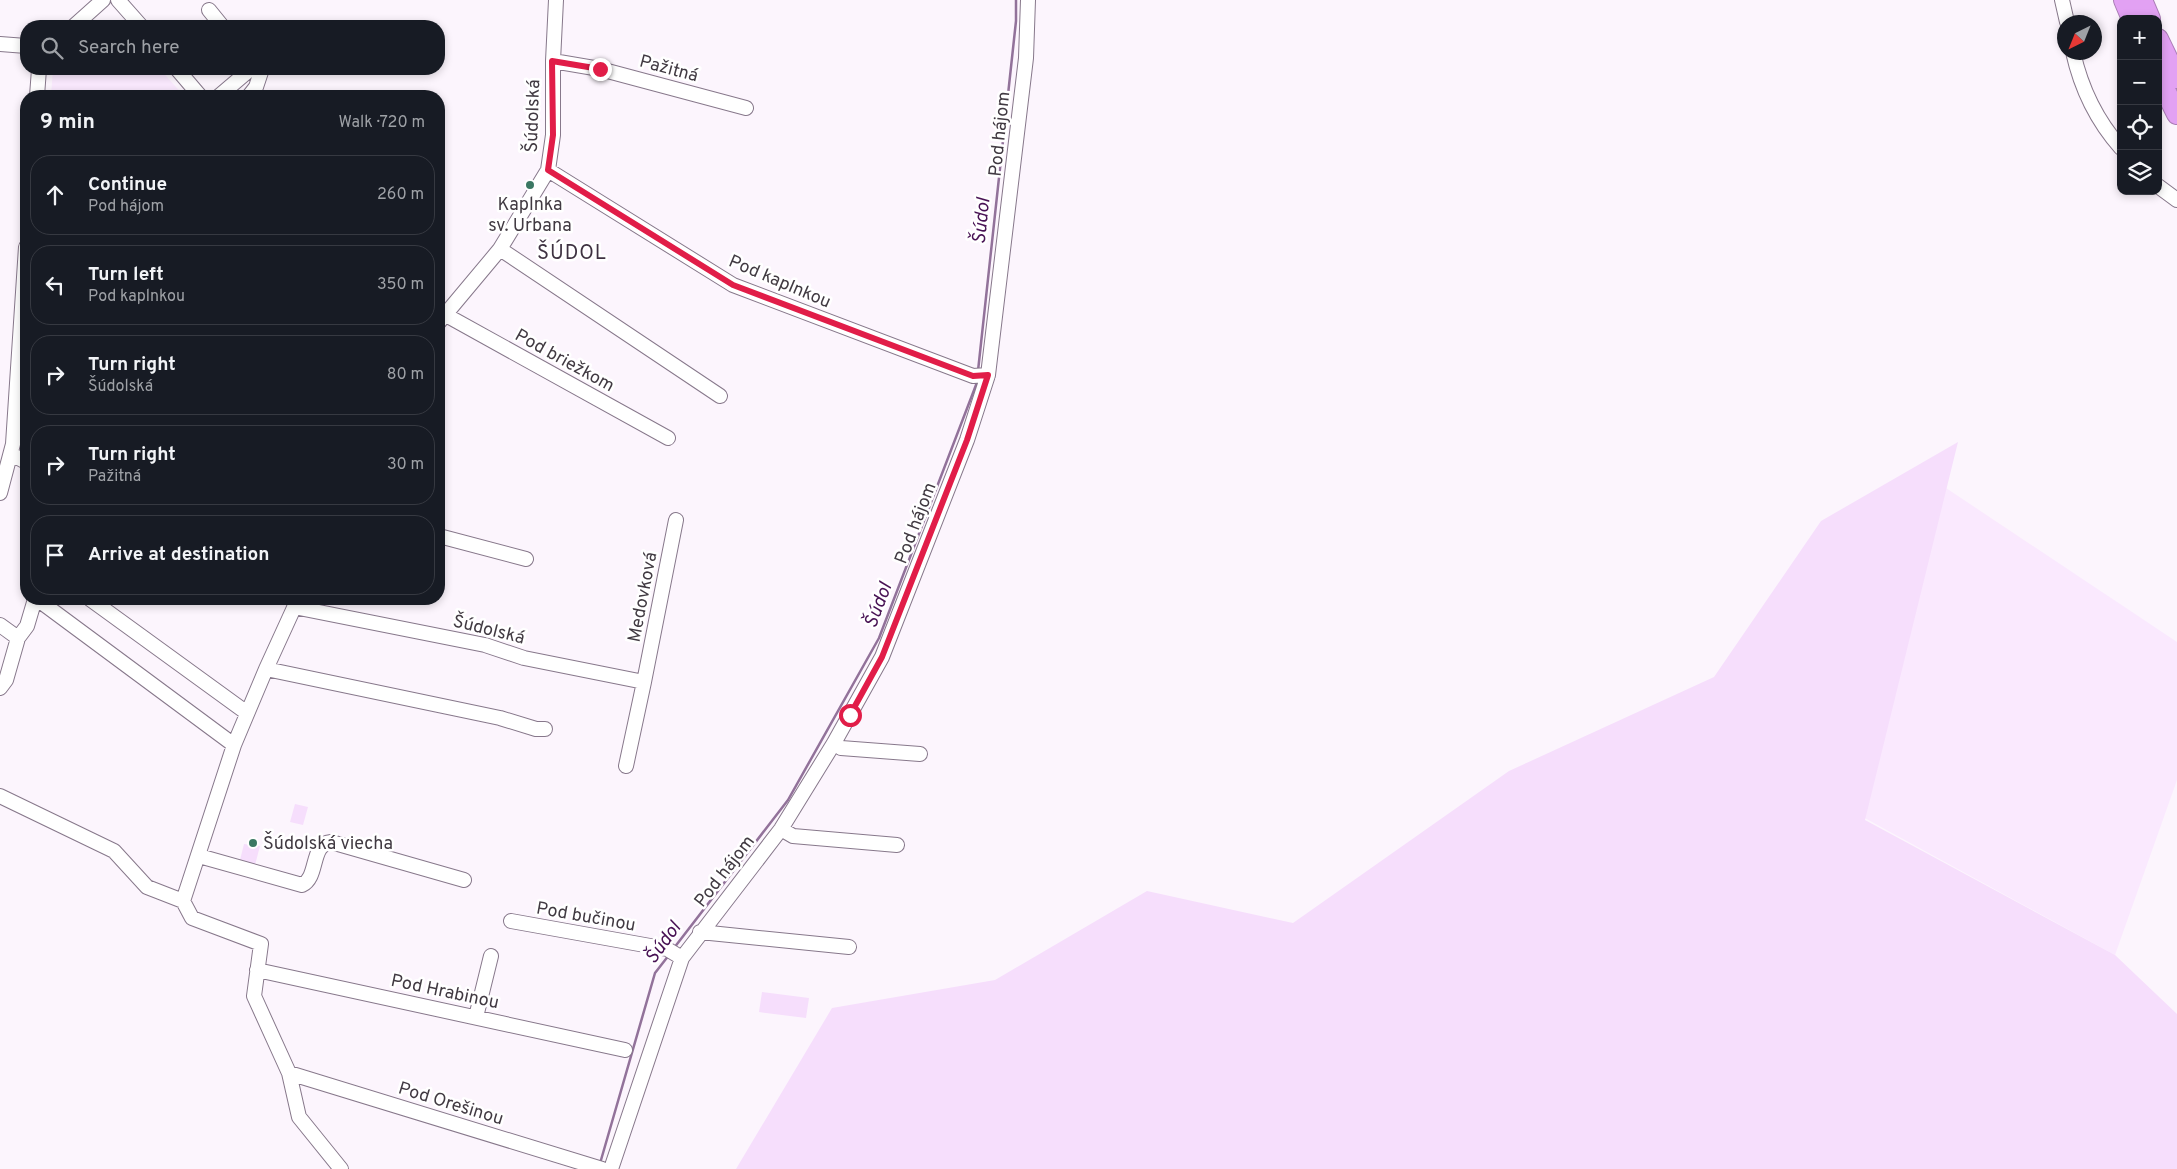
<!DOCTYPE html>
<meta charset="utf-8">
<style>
body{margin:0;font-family:Overpass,sans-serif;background:#242831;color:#f1f3f6}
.controls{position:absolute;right:15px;top:15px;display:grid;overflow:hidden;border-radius:10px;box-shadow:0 2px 8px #0003}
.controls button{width:45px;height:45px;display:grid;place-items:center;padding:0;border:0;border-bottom:1px solid #363941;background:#171b24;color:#f1f3f6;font:25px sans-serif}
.compass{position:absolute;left:2057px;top:15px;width:45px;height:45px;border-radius:50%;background:#171b24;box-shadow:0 2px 8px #0003;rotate:223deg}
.stop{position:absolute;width:15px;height:15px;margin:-11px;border:4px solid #e11d48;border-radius:50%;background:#fff}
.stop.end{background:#e11d48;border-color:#fff;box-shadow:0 1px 5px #0008}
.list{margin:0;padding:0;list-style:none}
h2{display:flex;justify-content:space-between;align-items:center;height:65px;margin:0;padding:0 20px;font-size:21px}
h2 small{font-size:16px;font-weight:400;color:#9ea1a6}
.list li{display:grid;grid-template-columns:32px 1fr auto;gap:15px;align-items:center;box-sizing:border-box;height:80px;margin:0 10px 10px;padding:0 10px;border:1px solid #363941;border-radius:20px}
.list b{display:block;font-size:19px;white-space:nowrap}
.list p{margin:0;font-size:16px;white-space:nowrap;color:#9ea1a6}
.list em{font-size:16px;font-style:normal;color:#9ea1a6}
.icon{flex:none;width:28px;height:28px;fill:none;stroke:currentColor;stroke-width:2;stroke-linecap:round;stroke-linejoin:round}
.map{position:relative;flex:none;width:2177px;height:1169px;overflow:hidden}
.search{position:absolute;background:#171b24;box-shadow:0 2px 8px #0003;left:20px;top:20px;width:425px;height:55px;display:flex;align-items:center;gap:12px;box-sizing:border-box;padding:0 18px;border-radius:20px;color:#9ea1a6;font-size:19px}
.panel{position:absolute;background:#171b24;box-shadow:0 2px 8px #0003;left:20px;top:90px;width:425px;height:515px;border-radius:20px}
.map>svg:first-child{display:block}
</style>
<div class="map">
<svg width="2177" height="1169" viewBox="0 0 2177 1169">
<rect width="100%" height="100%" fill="#fcf5fd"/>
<path fill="#fae9fe" d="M53,69H160L184,96H51Z
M1946,488L2177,642V780L2115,955L1861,816Z"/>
<path fill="#f6defc" d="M1958,442L1865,820L2115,955L2177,1014V1169H736L832,1008L995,980L1147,891L1293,923L1509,771L1714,677L1821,521Z
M295,804L308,807L303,825L290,822Z
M244,844L260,846L255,865L240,860Z
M762,992L809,998L806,1018L759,1012Z"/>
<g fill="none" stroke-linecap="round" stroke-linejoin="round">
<path stroke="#92729a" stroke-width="2.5" d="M978,371L1016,21V0
M674,948L788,800L879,638L976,385L977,379
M601,1160L655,973L669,955"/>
<defs>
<path id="minor" d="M118,0L141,26
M2062,0L2067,22
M209,10L222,26
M74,26L103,0
M0,44L26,46
M2073,52C2081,88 2097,121 2121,148
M553,61L600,69L746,108
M177,69L200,96
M37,96L39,69
M219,96L246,73L248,69
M249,96L256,87L262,69
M548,170L733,285L973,376L988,375
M2158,186L2177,200
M500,249L720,396
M444,314L668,438
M439,322L500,249L548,170L553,135V61L556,0
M11,454L26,462
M0,493L13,444L26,247
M439,536L526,559
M90,599L247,713
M41,602L234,745
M294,607L485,645L524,658L644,682L676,520
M0,625L18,638
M266,669L500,718L536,729H545
M0,688L6,680L18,638L27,626L35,599
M834,743L841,748L920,754
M626,766L644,682
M0,796L114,851L147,887L183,901
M781,829L793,836L897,845
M199,856L302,885C319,877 310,844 331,842L464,880
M183,901L192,918L261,944L254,996L289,1073L299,1117L341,1169
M183,901L234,745L266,669L298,599
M511,921L667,949L682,958
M700,932L849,947
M257,970L625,1050
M476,1017L491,956
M289,1073L602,1169
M611,1169L682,958L781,829L834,743L882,657L967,440L988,375L1026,58L1028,0"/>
<path id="highway" d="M2124,0L2132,19
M2142,0L2150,19
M2158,39L2177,78
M2158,76L2177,114"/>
</defs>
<use href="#minor" stroke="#87788b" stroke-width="16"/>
<use href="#highway" stroke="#aa7db5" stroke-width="22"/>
<use href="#minor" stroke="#fff" stroke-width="14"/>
<use href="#highway" stroke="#e2a1f3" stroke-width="20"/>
</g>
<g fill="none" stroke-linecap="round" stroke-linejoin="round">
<path stroke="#e11d48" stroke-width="6" d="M600,69L552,61L553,135L548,170L733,285L973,376L988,375L967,440L882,657L850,715"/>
</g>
<g fill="#3b7863" stroke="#fff" stroke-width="2">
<circle cx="530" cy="185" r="5"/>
<circle cx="253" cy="843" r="5"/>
</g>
<g text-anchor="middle" stroke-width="5" stroke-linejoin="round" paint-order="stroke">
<g font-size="18" fill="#413a42" stroke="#fff">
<text transform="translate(669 68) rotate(15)" y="6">Pažitná</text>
<text transform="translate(532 116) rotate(-88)" y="6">Šúdolská</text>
<text transform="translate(999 134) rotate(-84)" y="6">Pod hájom</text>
<text transform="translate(780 281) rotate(23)" y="6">Pod kaplnkou</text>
<text transform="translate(565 360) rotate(29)" y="6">Pod briežkom</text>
<text transform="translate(915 523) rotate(-69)" y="6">Pod hájom</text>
<text transform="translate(642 597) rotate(-79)" y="6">Medovková</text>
<text transform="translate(489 629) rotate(14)" y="6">Šúdolská</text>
<text transform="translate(724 871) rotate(-52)" y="6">Pod hájom</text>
<text transform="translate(586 916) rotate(10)" y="6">Pod bučinou</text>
<text transform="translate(445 991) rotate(12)" y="6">Pod Hrabinou</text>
<text transform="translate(451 1103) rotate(17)" y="6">Pod Orešinou</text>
</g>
<g font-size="18" fill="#413a42" stroke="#fff">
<text x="530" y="210">Kaplnka<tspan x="530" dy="21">sv. Urbana</tspan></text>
<text x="263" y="849" text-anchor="start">Šúdolská viecha</text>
</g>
<g font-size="19" font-style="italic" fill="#481254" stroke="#fff">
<text transform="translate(980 221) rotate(-84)" y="7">Šúdol</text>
<text transform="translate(877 605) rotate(-69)" y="7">Šúdol</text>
<text transform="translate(662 942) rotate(-54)" y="7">Šúdol</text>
</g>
<g font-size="20" letter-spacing="1" fill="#3e3141" stroke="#fff">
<text x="572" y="259">ŠÚDOL</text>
</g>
</g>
</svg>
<div class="controls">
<button>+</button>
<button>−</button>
<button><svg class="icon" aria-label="locate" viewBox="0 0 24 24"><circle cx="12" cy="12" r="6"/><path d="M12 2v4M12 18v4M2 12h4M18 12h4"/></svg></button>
<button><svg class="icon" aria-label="layers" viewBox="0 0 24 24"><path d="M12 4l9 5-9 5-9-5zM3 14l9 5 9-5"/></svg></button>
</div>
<svg class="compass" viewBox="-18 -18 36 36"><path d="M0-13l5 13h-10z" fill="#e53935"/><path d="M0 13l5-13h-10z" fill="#9ea1a6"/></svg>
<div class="stop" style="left:850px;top:715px"></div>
<div class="stop end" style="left:600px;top:69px"></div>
<div class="search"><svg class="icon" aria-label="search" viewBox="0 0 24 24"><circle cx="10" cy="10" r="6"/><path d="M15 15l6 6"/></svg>Search here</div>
<section class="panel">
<h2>9 min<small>Walk · 720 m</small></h2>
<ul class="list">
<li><svg class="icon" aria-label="ahead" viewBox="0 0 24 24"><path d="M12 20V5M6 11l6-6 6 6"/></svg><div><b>Continue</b><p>Pod hájom</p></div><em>260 m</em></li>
<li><svg class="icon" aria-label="left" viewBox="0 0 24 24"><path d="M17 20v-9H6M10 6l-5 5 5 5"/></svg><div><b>Turn left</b><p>Pod kaplnkou</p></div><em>350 m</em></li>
<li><svg class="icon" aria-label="right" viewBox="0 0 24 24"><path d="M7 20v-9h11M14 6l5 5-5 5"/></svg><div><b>Turn right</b><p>Šúdolská</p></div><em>80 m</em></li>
<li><svg class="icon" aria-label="right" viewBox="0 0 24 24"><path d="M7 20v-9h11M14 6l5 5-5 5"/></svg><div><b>Turn right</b><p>Pažitná</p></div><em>30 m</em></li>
<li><svg class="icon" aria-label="arrive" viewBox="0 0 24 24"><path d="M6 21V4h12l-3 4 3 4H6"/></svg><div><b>Arrive at destination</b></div></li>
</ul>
</section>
</div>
